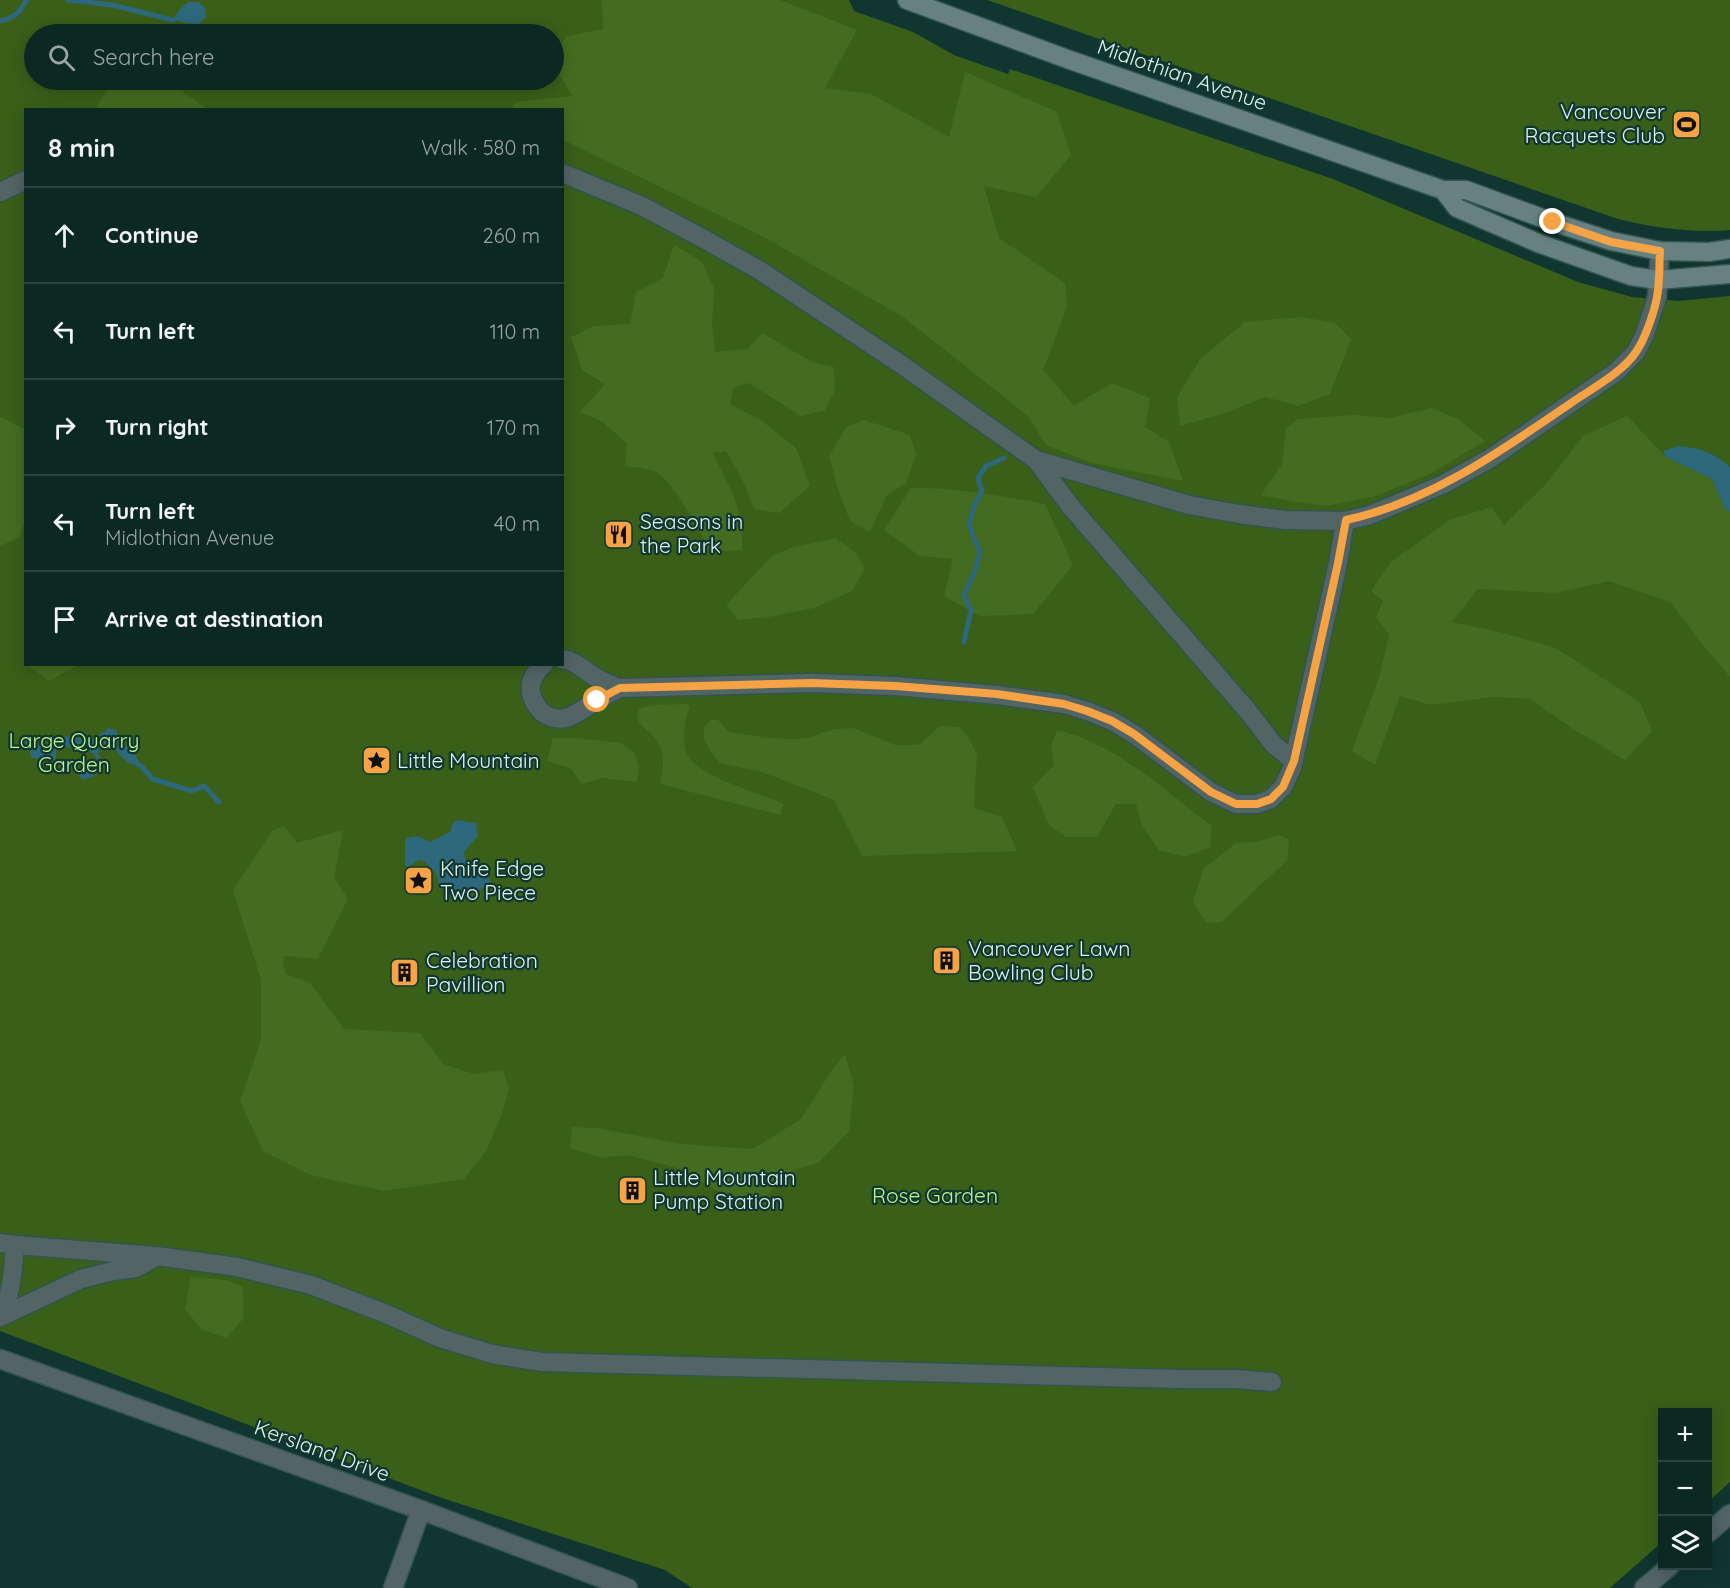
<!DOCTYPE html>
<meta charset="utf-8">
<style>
body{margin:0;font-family:Quicksand,sans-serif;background:#15302b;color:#f1f3f6}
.controls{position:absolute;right:18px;bottom:18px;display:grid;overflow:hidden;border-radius:0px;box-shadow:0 3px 15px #0003}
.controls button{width:54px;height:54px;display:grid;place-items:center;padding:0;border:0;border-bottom:2px solid #2c4441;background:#0c2823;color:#f1f3f6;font:30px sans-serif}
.stop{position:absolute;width:18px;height:18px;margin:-14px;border:4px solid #f5a345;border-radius:50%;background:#fff}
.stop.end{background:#f5a345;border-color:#fff;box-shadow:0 2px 6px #0008}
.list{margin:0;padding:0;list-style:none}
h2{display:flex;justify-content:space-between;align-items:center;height:78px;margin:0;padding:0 24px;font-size:26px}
h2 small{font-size:20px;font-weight:400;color:#9aa6a6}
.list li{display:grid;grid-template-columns:39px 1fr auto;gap:18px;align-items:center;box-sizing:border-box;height:96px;padding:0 24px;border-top:2px solid #2c4441}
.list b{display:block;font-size:22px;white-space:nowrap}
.list p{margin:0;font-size:20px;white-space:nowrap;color:#9aa6a6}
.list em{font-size:20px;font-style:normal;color:#9aa6a6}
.icon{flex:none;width:33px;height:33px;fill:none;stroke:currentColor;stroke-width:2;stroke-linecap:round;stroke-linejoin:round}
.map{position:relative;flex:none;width:1730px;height:1588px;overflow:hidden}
.search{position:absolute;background:#0c2823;box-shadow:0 3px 15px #0003;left:24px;top:24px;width:540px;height:66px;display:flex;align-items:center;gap:15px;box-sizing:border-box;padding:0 21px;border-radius:33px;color:#9aa6a6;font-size:22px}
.panel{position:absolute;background:#0c2823;box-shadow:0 3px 15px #0003;left:24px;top:108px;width:540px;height:558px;border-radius:0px}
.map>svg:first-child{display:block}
</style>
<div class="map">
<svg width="1730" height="1588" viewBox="0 0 1730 1588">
<rect width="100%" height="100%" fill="#10362f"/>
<path fill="#3a5f19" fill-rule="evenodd" d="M0,0H849L854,11L913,32L954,55L1008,74L1010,69L1333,179L1578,282L1632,297L1678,301L1730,296V1482L1708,1502V1412H1662V1542L1610,1588H692L665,1570L439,1497L0,1331ZM34,34H554V80H34ZM26,110H562V664H26Z
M987,0H1730V230C1692,233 1655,228 1618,219Z"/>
<path fill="#446c21" d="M602,0H780L857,30L825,88L871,94L949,137L965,72L1057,112L1071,155L1036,197L984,186L999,238L1065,283L1067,307L1043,370L1074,406L1112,383L1150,398L1145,427L1169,442L1183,481L1092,463L1046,445L1028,416L903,317L764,237L563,140L562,110L510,109L516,102L573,96L554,67V53L567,36L603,29Z
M114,80H174L177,87L207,109H95Z
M674,245L702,262L714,288L712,324L715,352L747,349L762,333L812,362L834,367L835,391L825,410L801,416L749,383L733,388L730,404L762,421L796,448L810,486L779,513L754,509L742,479L726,451L713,453L734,496L742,525V550L711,552C700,534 672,477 654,471C645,468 634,467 625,466L627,444L603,422L580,412L605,384L582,370L571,337L594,326L630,324L636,292L663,278Z
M1301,317L1335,323L1351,339L1330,394L1298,406L1265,397L1222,414L1180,426L1177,397L1200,359L1245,322Z
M1432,408L1460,420L1485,441L1430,474L1376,496L1326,506L1296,502L1261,495L1282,464L1286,428L1298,419L1353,415L1390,418Z
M1627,416L1666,457L1712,479L1725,509L1730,512V677L1703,645L1670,602L1609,581L1555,593L1478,589L1452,622L1499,632L1556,648L1640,702L1652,731L1625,760L1570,727L1530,699L1493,697L1431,705L1400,696L1375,765L1352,751L1380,675L1389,634L1376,618L1383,601L1371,591L1391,562L1449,520L1491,507L1504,525L1547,483L1583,436Z
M0,417L26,430V516L20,537L0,546Z
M864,420L910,435L916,455L906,483L887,495L870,532L850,521L838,489L829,456L846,427Z
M911,488C957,487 1000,496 1045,504L1073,565L1033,614L980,616L944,596L953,559L920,556L884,530Z
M836,538L855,552L865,568L852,591L814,608L769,617L738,620L726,605L771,557L790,548Z
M26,664H78V665L49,681Z
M687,704L690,706C684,720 680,748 691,760C708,779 759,793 783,804L781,815L660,784C664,763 667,750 650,733C645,728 640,725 637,719L639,709L652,705Z
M711,719L718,720L729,732L769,738L795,739L810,737L835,729L853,728L895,745H919L940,726L960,727L968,737L977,754L974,808L1002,817L1017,851L862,856L834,800L762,772L720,763L711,752L704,739V727Z
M1057,730C1117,744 1164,790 1212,826L1210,847L1185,857L1159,850L1142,826L1136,804H1116L1097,837H1066L1049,825L1033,787L1054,765L1051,746Z
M553,738H575L620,743L634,752L639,767L637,782L602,778L582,784L570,768L547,761Z
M284,826L297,843L343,830L334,878L348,899L318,959L284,956L283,964L286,974L310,983L344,1029L420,1033L443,1064L474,1074L503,1070L509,1089L502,1114L486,1151L464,1179L384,1191L310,1175L263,1151L240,1101L261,1040V980L233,890L273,830Z
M1278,835L1289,839L1287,861L1259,886L1222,922L1206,923L1193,902L1204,868L1236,843L1256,842Z
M845,1054L854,1086L849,1131L818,1163L793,1170L758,1203L714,1189L677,1168L627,1155L601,1158L570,1148L572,1127L597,1128L680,1144L753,1149L801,1119L832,1070Z
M191,1277L226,1280L243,1287L244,1318L226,1338L201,1329L185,1309Z"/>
<path fill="#2d687c" d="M189,2H198L205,8L206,18L198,24L186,23L173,20L180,9Z
M1678,446C1700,448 1713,452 1730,467V512L1725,509L1712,479L1666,457L1663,451Z
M108,728L116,730L119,741L115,747L107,743L101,746L97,754C110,765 95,778 83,780L79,776L80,772L86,768L91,769L97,764L98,760C95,757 94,754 91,752C83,745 64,746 56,751V760L54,761L47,756L44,759L40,756L39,759L32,758L24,738V736C32,739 40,748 49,747C57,747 58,739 64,737C71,735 76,738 83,739C94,741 100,735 108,728Z
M125,745C132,750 140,759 140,768L129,763L118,754V749Z
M457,820L476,823L478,836L464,852V855L471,868L486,873L491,882L474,894L467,890L439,889C439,873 435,872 424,861L419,860L408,867L405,865V841L407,838L417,836L430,842L450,832L453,823Z"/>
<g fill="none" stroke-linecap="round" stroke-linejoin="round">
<path stroke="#2d687c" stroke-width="5" d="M68,0L112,5L173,20
M0,21C16,17 18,14 27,0
M964,642L971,610L964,595L975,571L980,552L969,525L974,506L982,491L978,478L986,466L1004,458
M115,747L118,749
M140,765L153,779L192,791L204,786L219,802"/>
<defs>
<path id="street" d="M562,173L642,206L702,238L759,270L899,363L1036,460L1189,505L1239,514L1285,520L1345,521L1370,515L1444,484L1491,458L1616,372L1636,352L1645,334L1657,297L1660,251
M0,192L26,180
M1036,460L1071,507L1247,710L1274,745L1294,761
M544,664C535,672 529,682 531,693C533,701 537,708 543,713C563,727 578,712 594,702C602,697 611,693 619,688C612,685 604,682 597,678C584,671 577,661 562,659
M619,688L812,683L895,686L997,695L1064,704L1087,711L1112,721L1134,734L1211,792L1236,804H1257L1271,799L1283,787L1292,768L1338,563L1345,521
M0,1243L15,1245L157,1256L237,1267L311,1285L384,1313L440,1338L492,1354L542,1362L1179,1379H1236L1272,1382
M0,1311C13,1298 13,1263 15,1245
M0,1317L81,1279L113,1271L136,1268L157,1256
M0,1359L421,1510L628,1588
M1708,1533L1730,1514
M393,1588L421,1510
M1644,1588L1670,1566"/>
<path id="secondary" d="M907,0L1070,60L1443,190H1466L1553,222L1611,241L1660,251L1709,252L1730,249
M1443,190L1457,208L1538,243L1631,276L1658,280L1730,274"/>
</defs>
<use href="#street" stroke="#31544d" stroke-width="21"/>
<use href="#secondary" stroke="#31544d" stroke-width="21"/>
<use href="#street" stroke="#536465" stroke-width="18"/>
<use href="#secondary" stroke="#678183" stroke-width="18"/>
</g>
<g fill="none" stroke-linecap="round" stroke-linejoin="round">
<path stroke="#f5a345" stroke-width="8" d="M597,700L620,688L812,683L895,686L997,694L1064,704L1087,711L1112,721L1134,734L1211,792L1236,804H1257L1271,799L1283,787L1294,761L1338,563L1346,520C1430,502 1501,451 1571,403C1591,389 1622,373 1636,352C1645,339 1654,313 1657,297C1660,282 1659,266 1660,251L1611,242L1553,222"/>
</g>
<defs>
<symbol id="stadium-square" viewBox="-11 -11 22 22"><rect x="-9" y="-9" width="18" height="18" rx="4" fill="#f5a345" stroke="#10362f"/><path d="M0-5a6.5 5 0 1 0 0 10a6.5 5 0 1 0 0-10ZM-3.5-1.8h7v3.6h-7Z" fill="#111"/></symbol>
<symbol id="restaurant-square" viewBox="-11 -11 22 22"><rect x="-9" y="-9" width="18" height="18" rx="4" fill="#f5a345" stroke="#10362f"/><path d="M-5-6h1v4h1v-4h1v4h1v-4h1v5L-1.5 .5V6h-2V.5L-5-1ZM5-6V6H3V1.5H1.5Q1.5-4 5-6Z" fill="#111"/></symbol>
<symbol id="sight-square" viewBox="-11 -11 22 22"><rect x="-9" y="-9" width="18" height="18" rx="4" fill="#f5a345" stroke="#10362f"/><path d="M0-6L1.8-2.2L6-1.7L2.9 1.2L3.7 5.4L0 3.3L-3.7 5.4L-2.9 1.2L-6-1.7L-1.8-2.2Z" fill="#111"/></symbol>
<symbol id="building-square" viewBox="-11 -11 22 22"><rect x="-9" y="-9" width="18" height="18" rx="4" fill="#f5a345" stroke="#10362f"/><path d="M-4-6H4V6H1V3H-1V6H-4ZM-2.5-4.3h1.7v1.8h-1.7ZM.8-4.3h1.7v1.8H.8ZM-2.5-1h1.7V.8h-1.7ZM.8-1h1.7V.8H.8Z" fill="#111"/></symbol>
</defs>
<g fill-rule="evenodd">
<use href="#stadium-square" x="1670" y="108" width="33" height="33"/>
<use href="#restaurant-square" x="602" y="518" width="33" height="33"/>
<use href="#sight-square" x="360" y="744" width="33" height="33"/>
<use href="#sight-square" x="402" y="864" width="33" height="33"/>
<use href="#building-square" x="930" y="944" width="33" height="33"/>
<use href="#building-square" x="388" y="956" width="33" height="33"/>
<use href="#building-square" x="616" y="1174" width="33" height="33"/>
</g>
<g text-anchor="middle" stroke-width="4.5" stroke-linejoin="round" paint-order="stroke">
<g font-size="21" fill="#ddf2ec" stroke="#10362f">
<text transform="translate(1182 75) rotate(19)" y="7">Midlothian Avenue</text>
<text transform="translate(322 1451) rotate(20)" y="7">Kersland Drive</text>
</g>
<g font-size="21" fill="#ddf2ec" stroke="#10362f" text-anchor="start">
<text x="1665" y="119" text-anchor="end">Vancouver<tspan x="1665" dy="24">Racquets Club</tspan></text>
<text x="640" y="529">Seasons in<tspan x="640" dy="24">the Park</tspan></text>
<text x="397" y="768">Little Mountain</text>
<text x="440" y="876">Knife Edge<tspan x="440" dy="24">Two Piece</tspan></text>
<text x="968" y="956">Vancouver Lawn<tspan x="968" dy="24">Bowling Club</tspan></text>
<text x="426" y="968">Celebration<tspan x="426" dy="24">Pavillion</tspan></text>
<text x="653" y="1185">Little Mountain<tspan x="653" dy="24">Pump Station</tspan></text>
</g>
<g font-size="21" fill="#b9f48e" stroke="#10362f">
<text x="74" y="748">Large Quarry<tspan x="74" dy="24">Garden</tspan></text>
<text x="935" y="1203">Rose Garden</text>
</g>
</g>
</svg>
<div class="controls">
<button>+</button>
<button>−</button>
<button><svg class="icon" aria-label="layers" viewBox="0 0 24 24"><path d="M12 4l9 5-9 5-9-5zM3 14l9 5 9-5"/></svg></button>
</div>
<div class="stop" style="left:597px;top:700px"></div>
<div class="stop end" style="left:1553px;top:222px"></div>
<div class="search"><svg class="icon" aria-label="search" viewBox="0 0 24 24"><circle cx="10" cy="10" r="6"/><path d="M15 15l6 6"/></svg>Search here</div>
<section class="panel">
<h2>8 min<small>Walk · 580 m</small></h2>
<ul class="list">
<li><svg class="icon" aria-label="ahead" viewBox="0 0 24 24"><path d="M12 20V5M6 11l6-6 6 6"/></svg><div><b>Continue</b></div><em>260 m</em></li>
<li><svg class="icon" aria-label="left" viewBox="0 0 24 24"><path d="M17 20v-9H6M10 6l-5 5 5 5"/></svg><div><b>Turn left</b></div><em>110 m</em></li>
<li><svg class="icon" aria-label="right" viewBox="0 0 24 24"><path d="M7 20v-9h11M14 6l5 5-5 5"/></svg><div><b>Turn right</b></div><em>170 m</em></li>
<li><svg class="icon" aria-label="left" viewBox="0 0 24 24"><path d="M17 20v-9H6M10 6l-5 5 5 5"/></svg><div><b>Turn left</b><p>Midlothian Avenue</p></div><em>40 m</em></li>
<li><svg class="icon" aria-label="arrive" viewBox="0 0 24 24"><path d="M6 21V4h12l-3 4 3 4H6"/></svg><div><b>Arrive at destination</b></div></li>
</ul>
</section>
</div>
